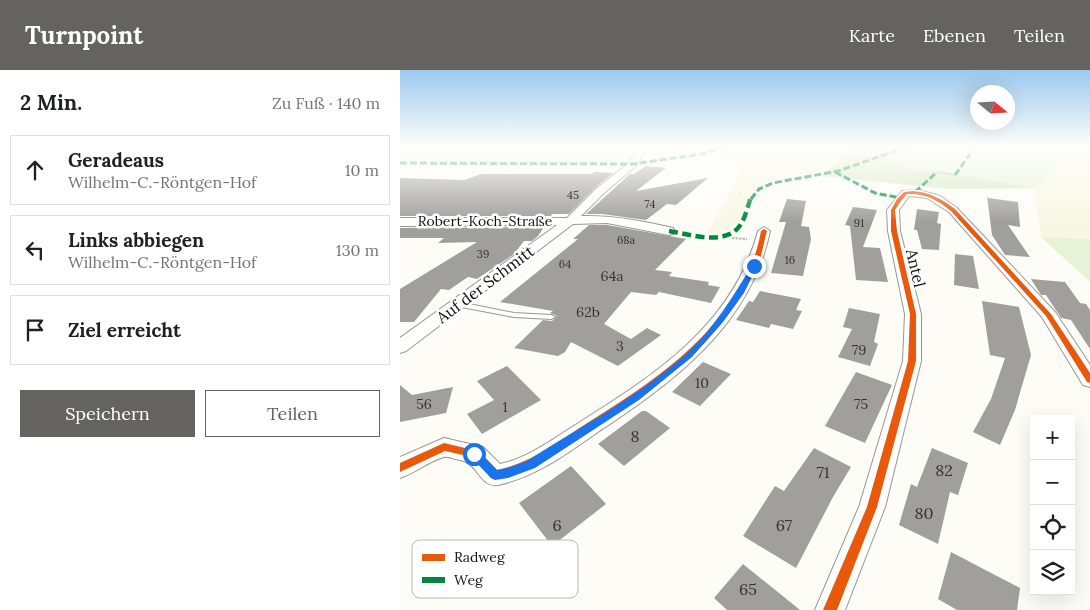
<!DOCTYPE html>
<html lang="de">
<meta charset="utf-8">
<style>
body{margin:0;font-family:Lora,serif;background:#f2f2f2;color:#202124}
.controls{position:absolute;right:15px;bottom:15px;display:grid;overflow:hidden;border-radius:0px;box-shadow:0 5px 20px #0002}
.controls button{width:45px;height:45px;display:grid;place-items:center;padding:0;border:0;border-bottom:1px solid #e0e0e0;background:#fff;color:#202124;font:25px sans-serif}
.compass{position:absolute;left:570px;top:15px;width:45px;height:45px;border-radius:50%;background:#fff;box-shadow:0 5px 20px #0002;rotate:108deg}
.stop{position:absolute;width:15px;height:15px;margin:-11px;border:4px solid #1a73e8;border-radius:50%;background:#fff}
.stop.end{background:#1a73e8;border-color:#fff;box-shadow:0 1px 5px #0008}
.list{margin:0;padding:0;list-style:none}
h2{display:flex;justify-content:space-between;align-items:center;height:65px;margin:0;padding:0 20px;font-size:21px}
h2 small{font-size:16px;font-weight:400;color:#757577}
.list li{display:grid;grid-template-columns:32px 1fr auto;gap:15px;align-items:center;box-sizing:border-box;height:70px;margin:0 10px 10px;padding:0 10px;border:1px solid #e0e0e0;border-radius:0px}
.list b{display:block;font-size:19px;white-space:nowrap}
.list p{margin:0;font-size:16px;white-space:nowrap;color:#757577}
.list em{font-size:16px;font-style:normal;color:#757577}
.actions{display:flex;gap:10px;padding:15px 20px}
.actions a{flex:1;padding:11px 0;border:1px solid #646362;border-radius:0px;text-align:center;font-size:18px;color:#646362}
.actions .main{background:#646362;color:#fff}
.icon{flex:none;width:28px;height:28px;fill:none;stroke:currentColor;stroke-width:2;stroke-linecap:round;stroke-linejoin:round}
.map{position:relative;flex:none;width:690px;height:540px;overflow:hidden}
header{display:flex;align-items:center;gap:30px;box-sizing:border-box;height:70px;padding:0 25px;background:#646362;color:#fff}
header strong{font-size:24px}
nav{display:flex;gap:28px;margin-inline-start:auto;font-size:18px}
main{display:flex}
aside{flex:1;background:#fff}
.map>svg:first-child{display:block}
</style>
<header>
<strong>Turnpoint</strong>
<nav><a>Karte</a><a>Ebenen</a><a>Teilen</a></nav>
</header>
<main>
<aside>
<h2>2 Min.<small>Zu Fuß · 140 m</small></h2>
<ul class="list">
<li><svg class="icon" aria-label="ahead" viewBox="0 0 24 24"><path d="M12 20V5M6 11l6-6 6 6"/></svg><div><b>Geradeaus</b><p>Wilhelm-C.-Röntgen-Hof</p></div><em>10 m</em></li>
<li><svg class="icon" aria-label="left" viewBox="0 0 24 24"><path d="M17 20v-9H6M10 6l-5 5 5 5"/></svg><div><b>Links abbiegen</b><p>Wilhelm-C.-Röntgen-Hof</p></div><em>130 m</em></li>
<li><svg class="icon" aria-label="arrive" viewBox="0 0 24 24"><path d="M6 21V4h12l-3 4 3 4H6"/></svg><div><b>Ziel erreicht</b></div></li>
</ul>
<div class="actions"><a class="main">Speichern</a><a>Teilen</a></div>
</aside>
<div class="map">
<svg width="690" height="540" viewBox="0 0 690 540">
<rect width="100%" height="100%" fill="#fdfcf7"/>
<path fill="#f9f7e4" d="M0,77H437L443,80L439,92L420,106L372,111L352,121L341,145L331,158L307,164L345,95L295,85L232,94L0,91Z
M676,80L690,81V169L641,167L634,118Z"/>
<path fill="#e7f3d7" d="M503,77H690V81L676,80L634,118L538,101H510L487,91L488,86Z
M641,167L690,169V212Z"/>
<path fill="#d8eac5" d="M437,77H503L488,86L487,91L510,101H538L634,118L550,119L420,106L439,92L443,80Z"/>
<path fill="#a19f9c" d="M246,96L266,98L236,121L308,108L276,135L267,134L246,150L202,144H203H186L230,104H234Z
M195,102L213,103L196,117L169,144H152L151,146H0V108L64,110L81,104H191Z
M587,126L588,128L618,132L620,157L608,155L630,187L605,185L592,165Z
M387,129L406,131L401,156L409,157L411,169L403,206L371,203L386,152H379Z
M453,137L477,140L463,177L480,178L488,212L456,210L450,156L445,155Z
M517,139L539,142L537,153L541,154L539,180L522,179L517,160H514Z
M189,155H207L286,169L255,200L272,202L269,206L309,212L308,215L320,217L311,233L259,222L256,225L231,222L204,254L231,269L247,258L261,265L218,296L171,272L165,282L158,286L114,278L143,250L152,251L157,246L150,243L153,241L100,232L178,169H173Z
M144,157L138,166L132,171H124L114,184L77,209L68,207L49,220L41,219L14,252H0V219L77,172L38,173L44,168H0V158Z
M555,184L573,186L579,219L554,215Z
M631,209L665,212L680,233L686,234L690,240V279L671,250L661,248L646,225H641Z
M360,221L401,229L396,240L402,241L393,259L371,254L369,258L336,250L349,231L353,232Z
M582,231L619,237L631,285L615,340L600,375L573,362L591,329L605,288L590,285Z
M449,238L480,244L474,272L478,274L470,296L438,287L452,259L443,257Z
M303,292L331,304L300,336L272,322Z
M107,296L141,330L82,364L67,344L94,330L77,311Z
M456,302L492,315L465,373L425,356Z
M0,315L12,325L53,317L46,343L0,352Z
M242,341H246L270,358L224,396L198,374Z
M414,378L451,397L433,427L396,498L343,466L375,416L384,421Z
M532,378L568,393L558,425L550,422L538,474L499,455L511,414L517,417Z
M171,396L206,434L152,476L119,433Z
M551,482L620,518L617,540H557L538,529Z
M343,494L400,540H327L314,528Z"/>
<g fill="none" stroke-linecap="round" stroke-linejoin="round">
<defs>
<path id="lane" d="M56,232H59L114,243L151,245L155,247L151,249L114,247L56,236L55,234Z"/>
<path id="street" d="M239,77H247L236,96L205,122L181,146C212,145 244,151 273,158L275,161L273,164L269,165L207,153L173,154L6,281L0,283V268L157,155L0,156V148H167L197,118L230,92Z
M519,120L540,126L557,138L655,242L690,295V317L683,315L642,247L549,142L527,128L509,126L499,140L500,161L521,244V291L485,437L445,540H415L459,437L503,291L505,244L488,161L487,140L502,121Z
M364,157L370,161C350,257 272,313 195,364C165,385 135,407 98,415C82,418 78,397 66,392C63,390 59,390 55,389C52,388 48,386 44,387C29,391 15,403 0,408V387L44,368L83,377L100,394C128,388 153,369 177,354C255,305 333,255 358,161Z"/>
</defs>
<use href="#lane" stroke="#979795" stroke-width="2"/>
<use href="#street" stroke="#979795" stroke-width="2"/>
<path stroke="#b9b9b8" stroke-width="2" stroke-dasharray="2.5 1" stroke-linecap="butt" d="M537,102L555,105
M332,168L347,169"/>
<use href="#lane" fill="#fffffe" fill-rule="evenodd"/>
<use href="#street" fill="#fffffe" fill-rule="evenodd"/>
<path stroke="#00873e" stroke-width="3" stroke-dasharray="7 3" stroke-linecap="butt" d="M0,78L4,77
M0,93L233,94L301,84L325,77
M435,102L475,123L501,128
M555,105L575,77
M515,122L537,102
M351,129L359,119L373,113L438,101L506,77"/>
<path stroke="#00873e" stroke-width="4.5" stroke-dasharray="9 4.5" stroke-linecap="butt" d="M498,127L501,128
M269,161C288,164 321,175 337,159C345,151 347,138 351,127"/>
<defs>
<path id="cycleway" d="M513,121C529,122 542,129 555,139L651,244L690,303V313L687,312L646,246L551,141C538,130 525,123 507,124L501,131L495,140L497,161L516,244V291L477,437L437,540H423L467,437L508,291L510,244L491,161V140L497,129L504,122Z
M364,159L367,161C364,171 363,181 359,191C351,212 338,232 324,250C312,266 297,281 282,294C257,316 120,418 91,408L72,387L45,381L0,402V393L44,373L78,381L97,400C130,393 157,373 184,355C250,314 320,268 352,194C356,183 359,172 361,161Z"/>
</defs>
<use href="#cycleway" stroke="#fff" stroke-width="3"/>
<use href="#cycleway" fill="#e8590c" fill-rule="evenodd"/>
</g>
<linearGradient id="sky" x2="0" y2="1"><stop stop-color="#9dc9ee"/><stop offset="0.5" stop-color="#fefefb"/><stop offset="1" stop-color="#fefefb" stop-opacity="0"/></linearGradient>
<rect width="690" height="153" fill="url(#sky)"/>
<path fill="#1a73e8" d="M352,195L357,196L344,223L323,252L292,287L239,330L135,398L108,408L95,410L91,408L71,387L69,384L71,380H78L97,400L107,398L127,391C180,357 239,326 286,284C314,258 333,227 352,195Z"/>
<g text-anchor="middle" stroke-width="5" stroke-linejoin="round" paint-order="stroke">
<g font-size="11" fill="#353434">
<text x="173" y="129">45</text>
<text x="250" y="138">74</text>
<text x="459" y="157">91</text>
<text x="226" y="174">68a</text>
<text x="83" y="188">39</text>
<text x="390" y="194">16</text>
<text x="165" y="198">64</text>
</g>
<g font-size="14" fill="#111" stroke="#fff">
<text x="85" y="156">Robert-Koch-Straße</text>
</g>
<g font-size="14" fill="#353434">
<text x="212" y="211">64a</text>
<text x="188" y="247">62b</text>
<text x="220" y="281">3</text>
<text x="459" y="285">79</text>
<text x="302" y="318">10</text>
<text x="24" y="339">56</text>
<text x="461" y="339">75</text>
<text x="105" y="342">1</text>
</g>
<g font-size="16" fill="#111" stroke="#fff">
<text transform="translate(516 198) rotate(77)" y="6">Antel</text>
<text transform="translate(85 214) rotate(-37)" y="6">Auf der Schmitt</text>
</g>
<g font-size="16" fill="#353434">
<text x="235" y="372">8</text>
<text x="544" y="406">82</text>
<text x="423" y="408">71</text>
<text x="524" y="449">80</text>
<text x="157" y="461">6</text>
<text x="384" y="461">67</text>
<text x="348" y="525">65</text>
</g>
</g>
<rect x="12" y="470" width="166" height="58" rx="8" fill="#fff" stroke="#b8b8b8" stroke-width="1"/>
<rect x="22" y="484" width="23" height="7" fill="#e8590c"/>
<rect x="22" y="507" width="23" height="6" fill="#00873e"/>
<g font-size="14" fill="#111">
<text x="54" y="492">Radweg</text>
<text x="54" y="515">Weg</text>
</g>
</svg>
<div class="controls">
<button>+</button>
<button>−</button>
<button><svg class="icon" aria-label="locate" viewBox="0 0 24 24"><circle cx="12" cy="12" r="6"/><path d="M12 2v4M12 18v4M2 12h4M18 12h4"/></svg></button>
<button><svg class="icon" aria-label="layers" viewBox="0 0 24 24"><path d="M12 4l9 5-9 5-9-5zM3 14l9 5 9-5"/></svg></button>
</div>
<svg class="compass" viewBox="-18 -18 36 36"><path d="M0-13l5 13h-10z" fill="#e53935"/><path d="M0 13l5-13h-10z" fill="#757577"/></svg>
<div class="stop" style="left:74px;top:384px"></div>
<div class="stop end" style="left:354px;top:196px"></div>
</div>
</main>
